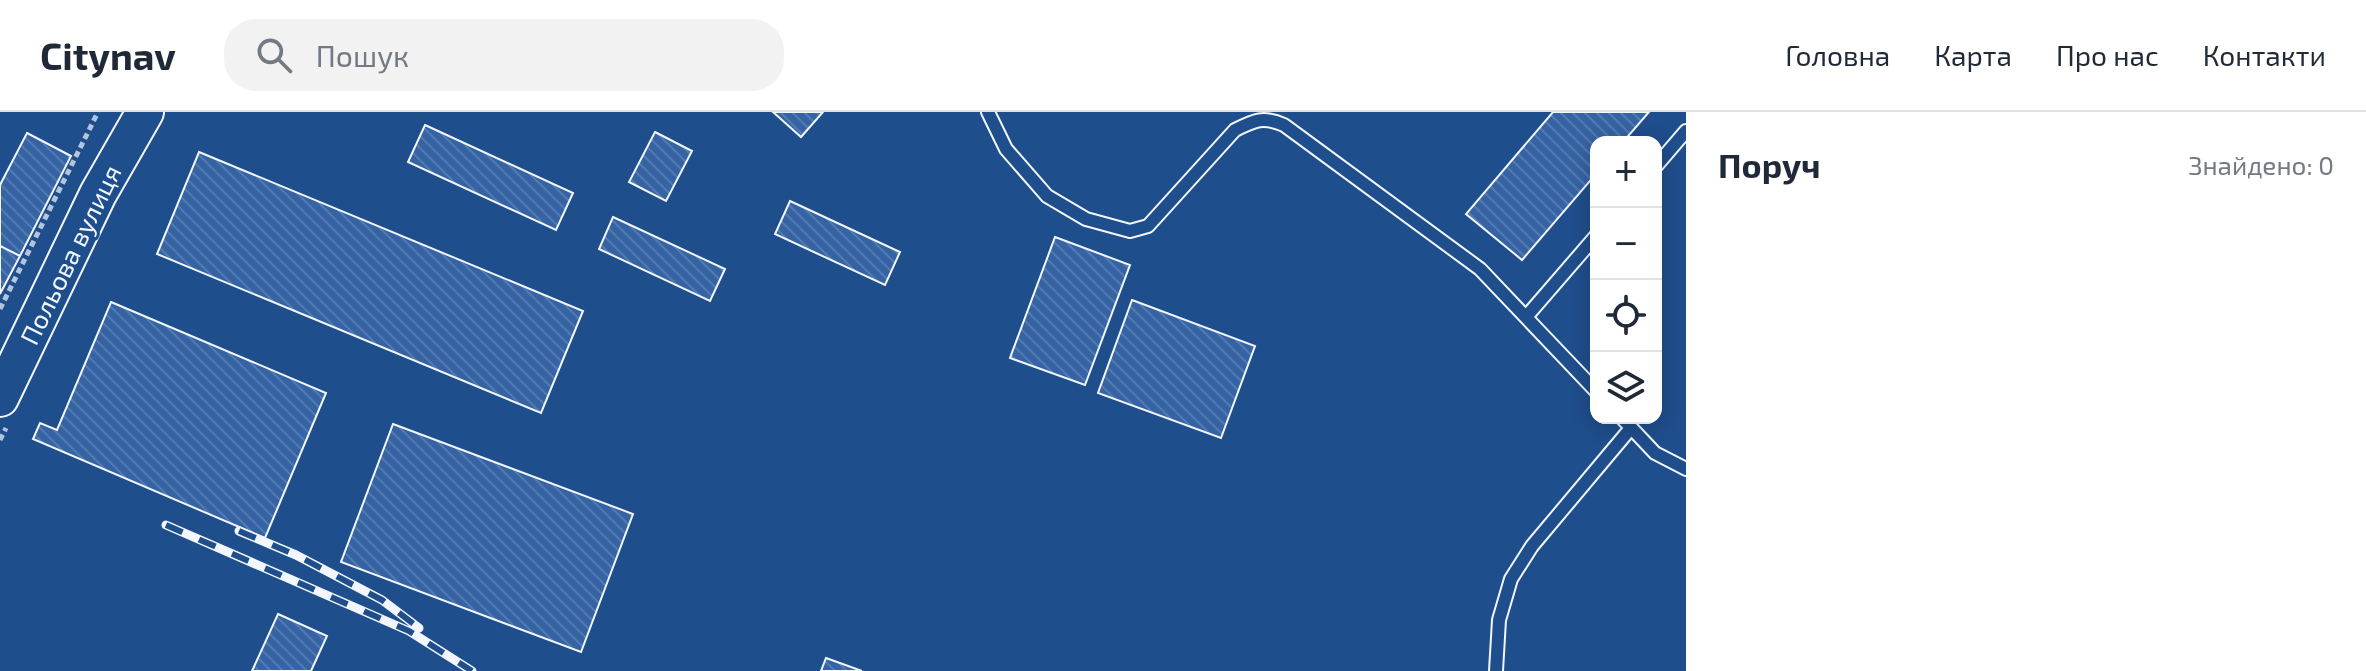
<!DOCTYPE html>
<html lang="uk">
<meta charset="utf-8">
<style>
body{margin:0;font-family:"Exo 2",sans-serif;background:#f2f2f3;color:#1f2937}
.controls{position:absolute;right:24px;top:24px;display:grid;overflow:hidden;border-radius:16px;box-shadow:0 4px 20px #0003}
.controls button{width:72px;height:72px;display:grid;place-items:center;padding:0;border:0;border-bottom:2px solid #e0e1e3;background:#fff;color:#1f2937;font:40px sans-serif}
.list{margin:0;padding:0;list-style:none}
h2{display:flex;justify-content:space-between;align-items:center;height:104px;margin:0;padding:0 32px;font-size:34px}
h2 small{font-size:26px;font-weight:400;color:#747a83}
.icon{flex:none;width:44px;height:44px;fill:none;stroke:currentColor;stroke-width:2;stroke-linecap:round;stroke-linejoin:round}
.map{position:relative;flex:none;width:1686px;height:559px;overflow:hidden}
header{display:flex;align-items:center;gap:48px;box-sizing:border-box;height:112px;padding:0 40px;background:#fff;border-bottom:2px solid #e0e1e3}
header strong{font-size:38px}
nav{display:flex;gap:44px;margin-inline-start:auto;font-size:28px}
.search{width:560px;height:72px;background:#f2f2f3;display:flex;align-items:center;gap:20px;box-sizing:border-box;padding:0 28px;border-radius:32px;color:#747a83;font-size:30px}
main{display:flex}
aside{flex:1;background:#fff}
.map>svg:first-child{display:block}
</style>
<header>
<strong>Citynav</strong>
<div class="search"><svg class="icon" aria-label="search" viewBox="0 0 24 24"><circle cx="10" cy="10" r="6"/><path d="M15 15l6 6"/></svg>Пошук</div>
<nav><a>Головна</a><a>Карта</a><a>Про нас</a><a>Контакти</a></nav>
</header>
<main>
<div class="map">
<svg width="1686" height="559" viewBox="0 0 1686 559">
<defs>
<pattern id="building-back-hatch" width="6" height="6" patternUnits="userSpaceOnUse" patternTransform="scale(2)"><rect width="6" height="6" fill="#3563a3"/><path d="M-1 5l2 2M0 0l6 6M5-1l2 2" fill="none" stroke="#537ab1"/></pattern>
</defs>
<rect width="100%" height="100%" fill="#1f4e8c"/>
<path fill="url(#building-back-hatch)" stroke="#f2f6ff" stroke-width="2" d="M773,0H823L801,25Z
M1553,0H1649L1623,30H1596V62L1522,148L1466,102Z
M425,13L573,81L556,118L408,50Z
M655,20L692,39L666,89L629,70Z
M27,21L71,44L20,144L0,134V73Z
M199,40L583,199L541,301L157,142Z
M790,89L900,140L885,173L775,122Z
M613,105L725,157L710,189L599,137Z
M1055,125L1130,153L1085,273L1010,246Z
M0,134L20,144L0,182Z
M1132,188L1255,234L1221,326L1098,281Z
M111,190L326,281L265,426L33,327L40,311L57,318Z
M393,312L633,402L581,540L341,450Z
M278,502L327,524L311,559H252Z
M826,546L862,559H821Z"/>
<g fill="none" stroke-linecap="round" stroke-linejoin="round">
<defs>
<path id="lane" d="M988,0L1006,37L1047,84L1086,107L1130,119L1148,114L1235,18C1255,8 1263,4 1284,13L1480,157L1596,279
M1656,54L1686,19
M1526,205L1596,124
M1622,306L1655,341L1686,357
M1496,559L1499,508L1511,467L1532,434L1631,316"/>
<path id="secondary" d="M0,286L98,82L145,0"/>
</defs>
<use href="#lane" stroke="#f2f6ff" stroke-width="16"/>
<use href="#secondary" stroke="#f2f6ff" stroke-width="40"/>
<path stroke="#b3c4dc" stroke-width="5" stroke-dasharray="6 4" stroke-linecap="butt" d="M0,197L98,0
M0,328L6,316"/>
<use href="#lane" stroke="#1f4e8c" stroke-width="12"/>
<use href="#secondary" stroke="#1f4e8c" stroke-width="36"/>
<defs>
<path id="rail" d="M166,413L409,519L472,559
M239,419L296,443L382,488L419,516"/>
</defs>
<use href="#rail" stroke="#f2f6ff" stroke-width="9"/>
<use href="#rail" stroke="#1f4e8c" stroke-width="6" stroke-dasharray="18" stroke-linecap="butt"/>
</g>
<g text-anchor="middle" stroke-width="6" stroke-linejoin="round" paint-order="stroke">
<g font-size="26" fill="#f2f6ff" stroke="#1f4e8c">
<text transform="translate(71 143) rotate(-64)" y="9">Польова вулиця</text>
</g>
</g>
</svg>
<div class="controls">
<button>+</button>
<button>−</button>
<button><svg class="icon" aria-label="locate" viewBox="0 0 24 24"><circle cx="12" cy="12" r="6"/><path d="M12 2v4M12 18v4M2 12h4M18 12h4"/></svg></button>
<button><svg class="icon" aria-label="layers" viewBox="0 0 24 24"><path d="M12 4l9 5-9 5-9-5zM3 14l9 5 9-5"/></svg></button>
</div>
</div>
<aside>
<h2>Поруч<small>Знайдено: 0</small></h2>
<ul class="list">
</ul>
</aside>
</main>
